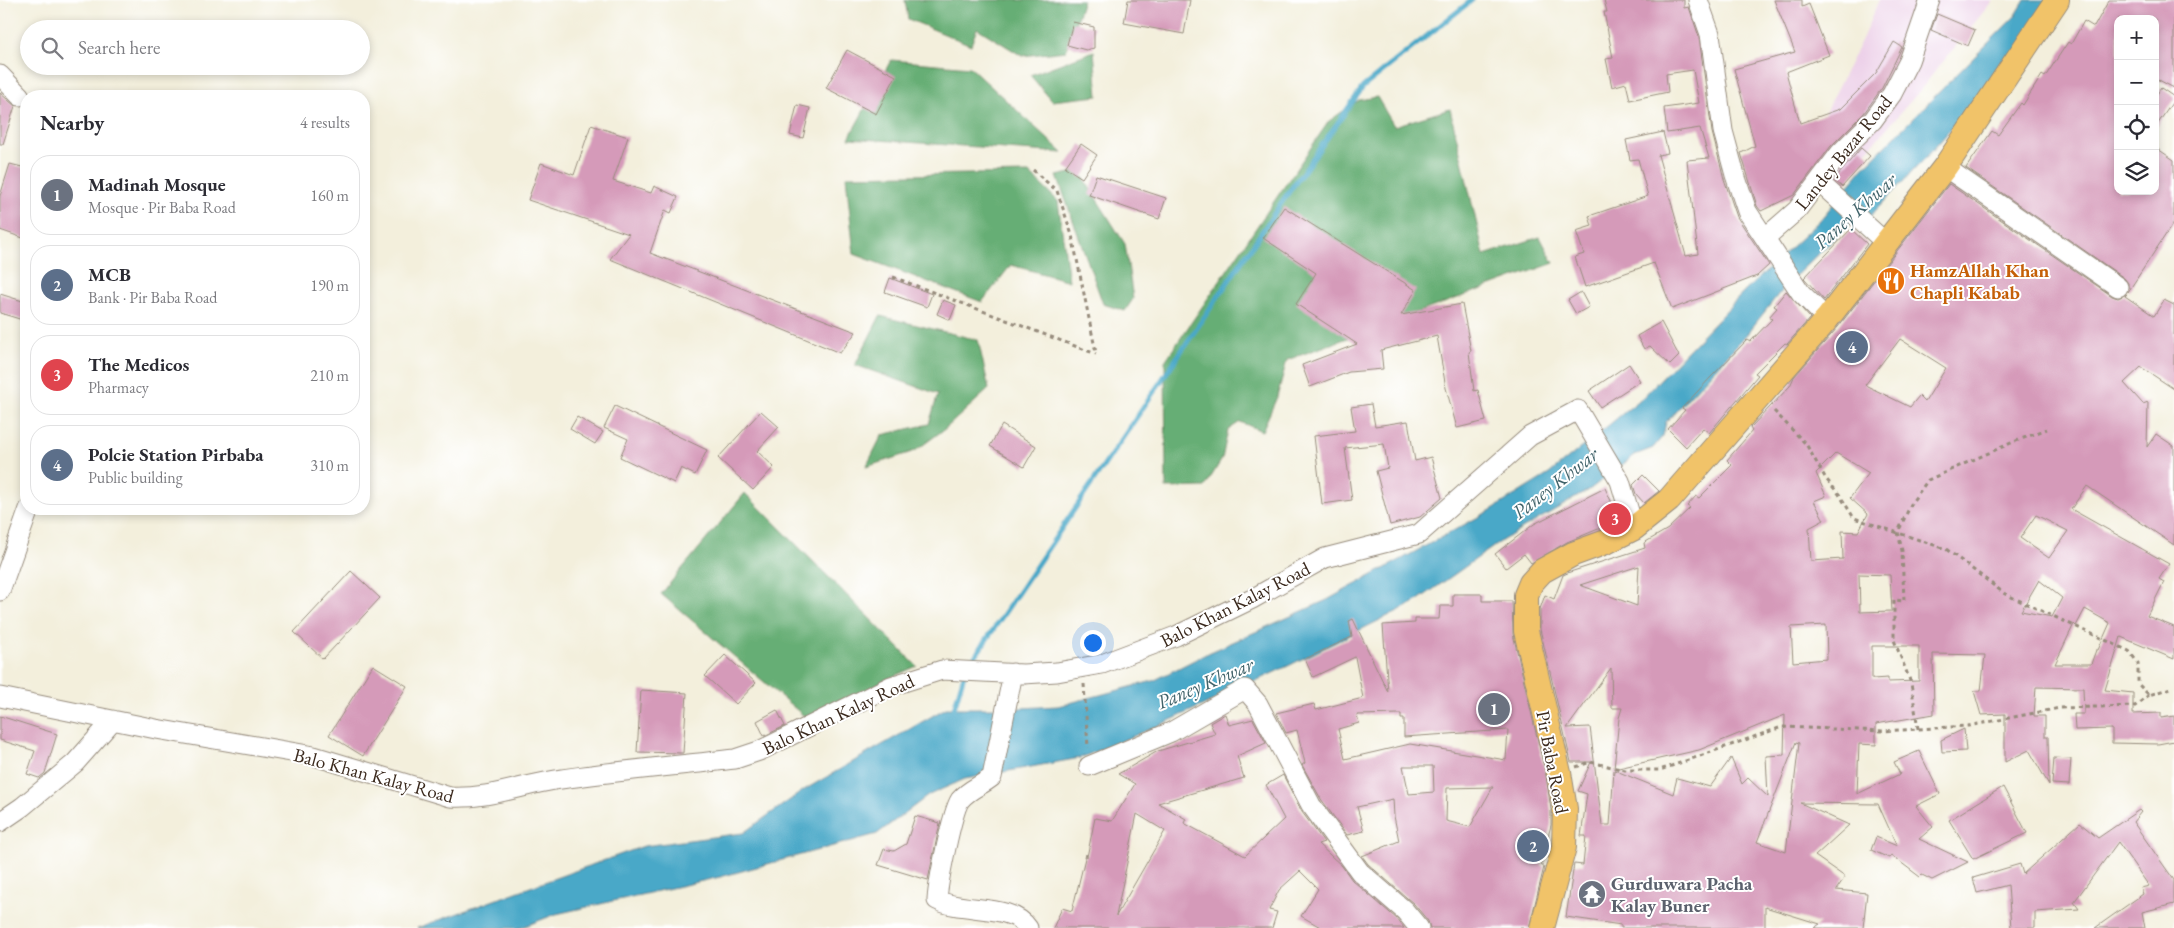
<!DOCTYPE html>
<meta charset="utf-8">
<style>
body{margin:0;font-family:"EB Garamond",serif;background:#f2f2f3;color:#2b2b33}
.controls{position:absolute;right:15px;top:15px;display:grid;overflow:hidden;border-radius:10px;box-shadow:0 2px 8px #0003}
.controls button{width:45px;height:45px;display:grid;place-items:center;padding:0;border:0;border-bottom:1px solid #e1e1e2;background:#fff;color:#2b2b33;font:25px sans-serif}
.you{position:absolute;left:1092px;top:642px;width:18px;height:18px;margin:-12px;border:4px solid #fff;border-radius:50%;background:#1a73e8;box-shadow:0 0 0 8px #1a73e833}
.badge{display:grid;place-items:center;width:32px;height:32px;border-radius:50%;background:#0f766e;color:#fff;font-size:16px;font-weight:700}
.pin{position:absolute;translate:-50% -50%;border:2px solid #fff;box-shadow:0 1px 5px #0006}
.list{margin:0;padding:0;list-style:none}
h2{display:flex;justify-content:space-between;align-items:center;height:65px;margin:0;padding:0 20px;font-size:21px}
h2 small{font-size:16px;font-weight:400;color:#7c7c81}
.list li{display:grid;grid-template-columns:32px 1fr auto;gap:15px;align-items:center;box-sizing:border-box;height:80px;margin:0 10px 10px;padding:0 10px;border:1px solid #e1e1e2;border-radius:20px}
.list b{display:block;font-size:19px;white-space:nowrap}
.list p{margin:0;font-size:16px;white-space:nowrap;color:#7c7c81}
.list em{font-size:16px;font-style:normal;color:#7c7c81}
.icon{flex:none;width:28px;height:28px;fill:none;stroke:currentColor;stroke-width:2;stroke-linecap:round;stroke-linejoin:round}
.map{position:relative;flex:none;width:2174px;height:928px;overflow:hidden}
.search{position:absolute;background:#fff;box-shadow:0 2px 8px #0003;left:20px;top:20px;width:350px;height:55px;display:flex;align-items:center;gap:12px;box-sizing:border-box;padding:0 18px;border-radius:28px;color:#7c7c81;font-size:19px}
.panel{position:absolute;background:#fff;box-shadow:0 2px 8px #0003;left:20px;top:90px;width:350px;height:425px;border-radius:20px}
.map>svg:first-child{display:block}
</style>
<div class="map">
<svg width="2174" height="928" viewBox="0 0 2174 928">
<rect width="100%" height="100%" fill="#fff"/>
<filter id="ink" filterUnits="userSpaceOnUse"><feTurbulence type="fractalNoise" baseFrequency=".02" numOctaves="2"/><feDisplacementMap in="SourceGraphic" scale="10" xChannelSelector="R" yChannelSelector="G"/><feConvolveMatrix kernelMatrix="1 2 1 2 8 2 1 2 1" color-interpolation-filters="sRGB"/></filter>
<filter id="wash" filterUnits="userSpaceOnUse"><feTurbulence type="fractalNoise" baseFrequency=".0096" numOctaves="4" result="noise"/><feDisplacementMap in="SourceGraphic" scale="20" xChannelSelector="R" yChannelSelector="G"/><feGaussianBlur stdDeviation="1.12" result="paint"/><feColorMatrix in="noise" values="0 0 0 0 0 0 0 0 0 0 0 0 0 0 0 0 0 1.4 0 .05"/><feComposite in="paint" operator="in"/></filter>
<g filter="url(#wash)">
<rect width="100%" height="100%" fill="#f3efdc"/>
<path fill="#edd1e9" d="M1879,0H1993L1916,95L1835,187L1803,163L1809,145L1863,37Z"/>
<path fill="#66ae75" stroke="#506c4a" d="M905,0H1083L1066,51L1022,56L977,28L971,45L908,19Z
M1094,51L1098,96L1052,101L1030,75Z
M891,60L970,67L1063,153L849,138Z
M1377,97L1394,126L1450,109L1484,255L1540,237L1554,263L1287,360L1277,397L1262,431L1240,422L1228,430L1222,459L1205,487L1166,488L1165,361L1329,121L1359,100Z
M1079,171L1125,244L1133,299L1125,311L1103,304L1057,176Z
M1029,173L1058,201L1069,281L1011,265L982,302L854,254L846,176Z
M880,316L978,340L989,389L946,428L915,451L866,467L882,435L929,424L938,394L855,365Z
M745,493L917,666L883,681L811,722L661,594Z"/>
<path fill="#49a8c8" stroke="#426973" d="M2025,0H2054L2028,39L1932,151L1860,227L1850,223L1785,286L1747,334L1666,422L1663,436L1653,448L1635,455L1589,490L1503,540L1414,603L1288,666L1158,726L1080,758L965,779L929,795L877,834L720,877L556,914L520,928H417L644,846L743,833L804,790L946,708H1021L1058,706L1153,681L1206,654L1327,600L1491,510L1549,474L1643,397L1745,291L1820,220L1863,168L2016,15Z"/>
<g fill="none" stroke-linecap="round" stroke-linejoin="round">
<path stroke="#49a8c8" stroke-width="5" d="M968,667L1286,196L1363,87L1472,0
M952,715L964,675"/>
</g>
<g id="blocks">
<path fill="#d59ab9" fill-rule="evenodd" d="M1128,0H1190L1184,34L1124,23Z
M1604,0H1684V8L1689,7L1699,37L1712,132L1724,179L1737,217L1769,265L1757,276L1672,309L1654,263L1585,287L1575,257L1584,254L1576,231L1592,226L1589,216L1648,196L1638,159L1630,160L1626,140L1663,132L1668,153L1658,155L1686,256L1698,254L1687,160L1709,158L1700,128L1667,133L1664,108L1699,103L1693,70L1666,74L1668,92L1630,100L1626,83L1612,87L1606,59L1613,58L1604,12H1607Z
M1774,0H1802V7L1809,4L1829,55L1786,72L1800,123L1840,109L1876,73L1894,42L1902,47L1882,88L1864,113L1831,146L1794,195L1761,211L1757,206L1741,153L1755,146L1734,69L1795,52Z
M2109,0H2174V88L2155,78V19H2118V191H2155V147L2174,160V222L2128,292V283L2124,278L1966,168L1992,131L1998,135L2021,103L2023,105L2042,75L2045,77L2068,42L2071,44L2084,21L2094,27Z
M1937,14L1975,30L1968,46L1931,30Z
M1073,22L1094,27V48L1086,50L1067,45Z
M847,50L896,76L876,114L826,88Z
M2161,88L2174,97V100L2155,128V97Z
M0,93L15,106L3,144H0Z
M797,105L810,108L803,138L790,135Z
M591,125L628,137L613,181L651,193L654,186L678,197L671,213L665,210L650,253L856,332L840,353L610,259L629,234L528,200L541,163L574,175Z
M1081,144L1097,155L1082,178L1065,167Z
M1861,148L1870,156L1842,187L1834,180Z
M10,164L26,168V239L0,230V196Z
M1096,175L1166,198L1159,219L1089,195Z
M1949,184L2112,296L2118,298L2127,294L2125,296L2154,316L2164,300L2174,305V389L2141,367L2124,383L2143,404L2148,402L2147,447L2156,434L2174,446V545L2087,486L2071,509L2169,564L2159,579L2164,582L2147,616L2174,627V659L2121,637L2105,690L2133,693V714L2161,713V718L2174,716V741L2158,744L2112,743V729L2075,730L2074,714H2084L2083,688L2036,687L2034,716H2045V737H2048L2049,785L2029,750L2005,762V714L1981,715L1974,691H1981L1985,655L1933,654L1934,714L1876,724V745L1859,744L1857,794L1900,774L1894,762L1919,751L1940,794L1916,806L1933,827L1919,839L1968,862L1932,880L1922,875L1920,877L1891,855L1889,858L1871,850L1876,837L1897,846L1878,804L1800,803L1849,825L1815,856L1845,877L1836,890L1867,893L1863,928H1814L1820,924L1765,907V928H1621V925L1566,917L1574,864L1583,865L1586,836H1581L1587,794L1578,791L1591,762H1571L1540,629V609L1545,595L1554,599L1563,575L1570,572L1645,548L1644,543L1668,529L1690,508L1687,506L1696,496L1699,498L1732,465L1727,460L1752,431L1750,428L1790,386L1794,377L1838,327ZM1900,339L1946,368L1925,402L1919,396L1910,407L1865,385ZM1836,453L1869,473L1850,498L1868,514L1858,532L1842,531L1843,559L1811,561L1809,528L1824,520L1814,501L1826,496L1816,473ZM2036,515L2068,531L2049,558L2020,538ZM1639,566L1637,606L1580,585ZM1859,574L1890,575L1892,611L1860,612ZM2039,580L2062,598L2052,617L2021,611ZM2085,609L2110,623L2098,650H2096L2091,664H2055L2074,624L2076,626ZM1826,625L1827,659L1793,662L1791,627ZM1872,646H1919V681L1888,682V678L1872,679ZM1611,668L1612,708H1622L1619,718L1614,769L1699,750L1785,715L1784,755L1766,756L1768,797L1748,778L1742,784L1731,758L1710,787L1677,778L1673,794L1614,770L1610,825H1602L1590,727L1567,728ZM1796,742L1799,743L1786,852L1757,842Z
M1284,207L1416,290L1401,315L1462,304L1471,351L1469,352L1474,391L1478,390L1486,421L1457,428L1446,388L1437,336L1381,350L1383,369L1349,372L1310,387L1302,365L1357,344L1296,304L1316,273L1263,238Z
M1851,229L1867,244L1824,300L1804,278Z
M890,278L932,294L927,307L885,292Z
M1786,291L1810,318L1787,344L1785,343L1755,373L1758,375L1709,433L1703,428L1686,447L1668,429L1685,410L1682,408L1712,376L1747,340L1750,342L1772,319L1769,317L1777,308L1774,306Z
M1581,292L1589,307L1576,314L1568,300Z
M0,294L26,302V321L0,313Z
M943,300L956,305L950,320L937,314Z
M1661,322L1679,356L1670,365L1650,346L1644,349L1637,336Z
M1629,364L1640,381L1600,407L1589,391Z
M1371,404L1375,426L1408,421L1415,461L1431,457L1442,498L1420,517L1390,525L1376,471L1388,468L1384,444L1345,448L1352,500L1322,504L1314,436L1355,431L1351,407Z
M615,406L707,450L695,475L681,468L674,483L620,457L628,439L604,428Z
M761,411L779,427L757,451L774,467L753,490L718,458Z
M577,417L603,432L595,444L570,429Z
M1002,425L1036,446L1024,467L990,446Z
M1643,475L1659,491L1644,503L1636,494L1633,485Z
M1605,488L1620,520L1567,542L1531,563L1524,554L1506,568L1495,554L1534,524Z
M351,571L380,598L323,659L294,632Z
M1453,594H1482V601H1512L1513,634L1546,776L1551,810V825L1541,865L1544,867L1529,928H1430L1428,921L1414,904L1368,864L1362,856L1399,841L1394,816L1393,799L1357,807L1364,831L1347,835L1321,799L1302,765L1305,763L1297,730L1286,733L1276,713L1314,704L1316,710L1363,698L1355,657L1313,677L1305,659L1352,637L1349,621L1353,619L1388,692L1383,625L1415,623V619H1439L1440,606H1453ZM1399,714H1401V719H1404V737L1508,730L1506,760L1410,744L1345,759L1338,729L1359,723L1357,715ZM1403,766H1433L1434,792L1409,794ZM1493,787L1470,827L1446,821L1447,788Z
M725,655L756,683L736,704L705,676Z
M373,665L407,686L363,756L329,735Z
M641,690L687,693L683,753L637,752Z
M777,710L785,726L764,736L757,721Z
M1225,714L1229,725L1253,719L1266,743L1237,756L1244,778L1158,803L1186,819L1184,823L1245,856L1284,819L1266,785L1283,775L1302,812L1324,842L1318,844L1342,866L1352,880L1397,919L1404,928H1322L1301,916L1318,889L1300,871L1279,890L1269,910L1277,912L1272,928H1053L1062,908L1072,911L1086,854L1087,857L1095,818L1112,821L1135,784L1118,774L1158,751L1215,734L1210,723ZM1137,814L1165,831L1116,916Z
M0,716L57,734L45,773L39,778L27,774L35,751L0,740Z
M1964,729L1966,751L1942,752L1941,740Z
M2054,758L2071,759L2069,785L2052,784Z
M2003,787L2027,833L1973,859L1949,820Z
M2139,810L2141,812L2133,822L2174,880V904L2142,912L2145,928H2095L2143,894L2141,888L2149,886L2118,842L2074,902L2079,909L2035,912V928H2011L2008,885L1977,893L1973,878L2020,864L2023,874L2080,823L2098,838Z
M915,816L940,823L928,880L878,865L884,849L894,851L906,844Z"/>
</g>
</g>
<g filter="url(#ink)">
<use href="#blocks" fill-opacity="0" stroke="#978c7d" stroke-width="1"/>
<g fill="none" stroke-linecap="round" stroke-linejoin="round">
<defs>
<path id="minor" d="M1698,0L1710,34L1723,131L1735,175L1747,211L1801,293L1827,319
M0,75L20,96
M1945,167L2118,287
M1819,182L1886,243
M1765,238L1797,210L1840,153L1873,120L1892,94L1909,61L1930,0
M0,591L29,509
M1013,673L992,777C981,786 969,789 960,800C952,812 938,883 937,900C962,913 1012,903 1028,928
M0,697L156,729L314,756L450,797C487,799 519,786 555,780C615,771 675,766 735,759L759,751L891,686L942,670L1023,674L1057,672L1102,664L1176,636L1252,599L1325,558L1419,534L1530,436L1578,410L1620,481L1634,528
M1089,766L1171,732L1245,689L1258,704L1311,805L1360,872L1405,911L1419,928
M0,822L22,807L75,763L113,720"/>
<path id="major" d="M1542,928L1564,847L1565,809L1559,773L1526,631V595L1531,583L1542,571L1573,554L1606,542L1634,528L1669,500L1827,319L1945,167L2057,0"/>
</defs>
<use href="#minor" stroke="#978c7d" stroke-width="21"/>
<use href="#major" stroke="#978c7d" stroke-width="26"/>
<path stroke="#978c7d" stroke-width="3" stroke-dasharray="4 4" stroke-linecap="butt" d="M1033,170L1057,191L1072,235L1096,353
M893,277L1096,354
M1774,411L1806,444L1826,479L1839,494L1854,518L1946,549L2005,594L2129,651L2138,663V684L2149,695L2174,687
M1084,684L1088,748
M1918,729L1911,683L1894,640V600L1904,601L1902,551L1898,532L1912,502L1928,480L2011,443L2047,429
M1576,767L1590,762L1625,770H1660L1782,727L1884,731L1968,726L2060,708L2135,706L2149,695"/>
<use href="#minor" stroke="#fff" stroke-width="19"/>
<use href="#major" stroke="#f1c369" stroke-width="24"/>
</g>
</g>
<defs>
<symbol id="restaurant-disc" viewBox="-11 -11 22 22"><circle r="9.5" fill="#e8710a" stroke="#fff"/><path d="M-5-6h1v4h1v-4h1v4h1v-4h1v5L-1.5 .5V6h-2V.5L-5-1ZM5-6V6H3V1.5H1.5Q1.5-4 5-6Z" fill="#fff"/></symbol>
<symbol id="temple-disc" viewBox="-11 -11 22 22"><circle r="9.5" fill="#6b7280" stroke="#fff"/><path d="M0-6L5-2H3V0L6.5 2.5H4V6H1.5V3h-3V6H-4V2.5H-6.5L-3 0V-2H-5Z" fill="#fff"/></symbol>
</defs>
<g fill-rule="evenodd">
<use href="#restaurant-disc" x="1875" y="265" width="32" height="32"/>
<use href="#temple-disc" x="1576" y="878" width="32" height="32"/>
</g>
<g text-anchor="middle" stroke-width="4" stroke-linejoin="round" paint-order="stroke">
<g font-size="19" fill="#3b2a1e" stroke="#fff">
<text transform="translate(1843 152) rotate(-51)" y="7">Landey Bazar Road</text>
<text transform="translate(1235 604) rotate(-27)" y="7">Balo Khan Kalay Road</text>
<text transform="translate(838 714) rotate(-25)" y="7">Balo Khan Kalay Road</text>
<text transform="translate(1553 762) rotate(79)" y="7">Pir Baba Road</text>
<text transform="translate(374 775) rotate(15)" y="7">Balo Khan Kalay Road</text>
</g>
<g font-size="19" font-weight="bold" fill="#c56008" stroke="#fff" text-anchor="start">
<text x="1910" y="277">HamzAllah Khan<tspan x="1910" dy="22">Chapli Kabab</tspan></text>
</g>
<g font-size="19" font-weight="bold" fill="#5b616d" stroke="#fff" text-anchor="start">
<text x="1611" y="890">Gurduwara Pacha<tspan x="1611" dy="22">Kalay Buner</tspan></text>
</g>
<g font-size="20" font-style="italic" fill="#41636a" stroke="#fff">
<text transform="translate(1855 211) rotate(-42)" y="7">Paney Khwar</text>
<text transform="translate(1555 483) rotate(-38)" y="7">Paney Khwar</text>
<text transform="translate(1205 683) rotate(-23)" y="7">Paney Khwar</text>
</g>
</g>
</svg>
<div class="controls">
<button>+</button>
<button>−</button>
<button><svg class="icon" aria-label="locate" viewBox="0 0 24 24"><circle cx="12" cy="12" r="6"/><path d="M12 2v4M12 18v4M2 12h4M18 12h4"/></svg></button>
<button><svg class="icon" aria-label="layers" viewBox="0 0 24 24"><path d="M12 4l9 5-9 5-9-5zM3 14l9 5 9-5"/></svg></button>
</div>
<div class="you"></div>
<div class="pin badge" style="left:1494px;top:709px;background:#6b7280">1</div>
<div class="pin badge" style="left:1533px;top:846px;background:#5c6f8a">2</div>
<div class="pin badge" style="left:1615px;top:519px;background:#e0444e">3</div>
<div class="pin badge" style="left:1852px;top:347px;background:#5c6f8a">4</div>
<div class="search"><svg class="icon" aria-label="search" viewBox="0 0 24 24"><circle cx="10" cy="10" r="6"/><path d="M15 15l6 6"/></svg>Search here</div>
<section class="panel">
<h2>Nearby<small>4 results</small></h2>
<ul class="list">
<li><span class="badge" style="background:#6b7280">1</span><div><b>Madinah Mosque</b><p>Mosque · Pir Baba Road</p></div><em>160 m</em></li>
<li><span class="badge" style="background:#5c6f8a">2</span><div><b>MCB</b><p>Bank · Pir Baba Road</p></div><em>190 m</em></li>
<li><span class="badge" style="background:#e0444e">3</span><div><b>The Medicos</b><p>Pharmacy</p></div><em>210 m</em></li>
<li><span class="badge" style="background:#5c6f8a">4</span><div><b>Polcie Station Pirbaba</b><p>Public building</p></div><em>310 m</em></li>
</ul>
</section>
</div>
